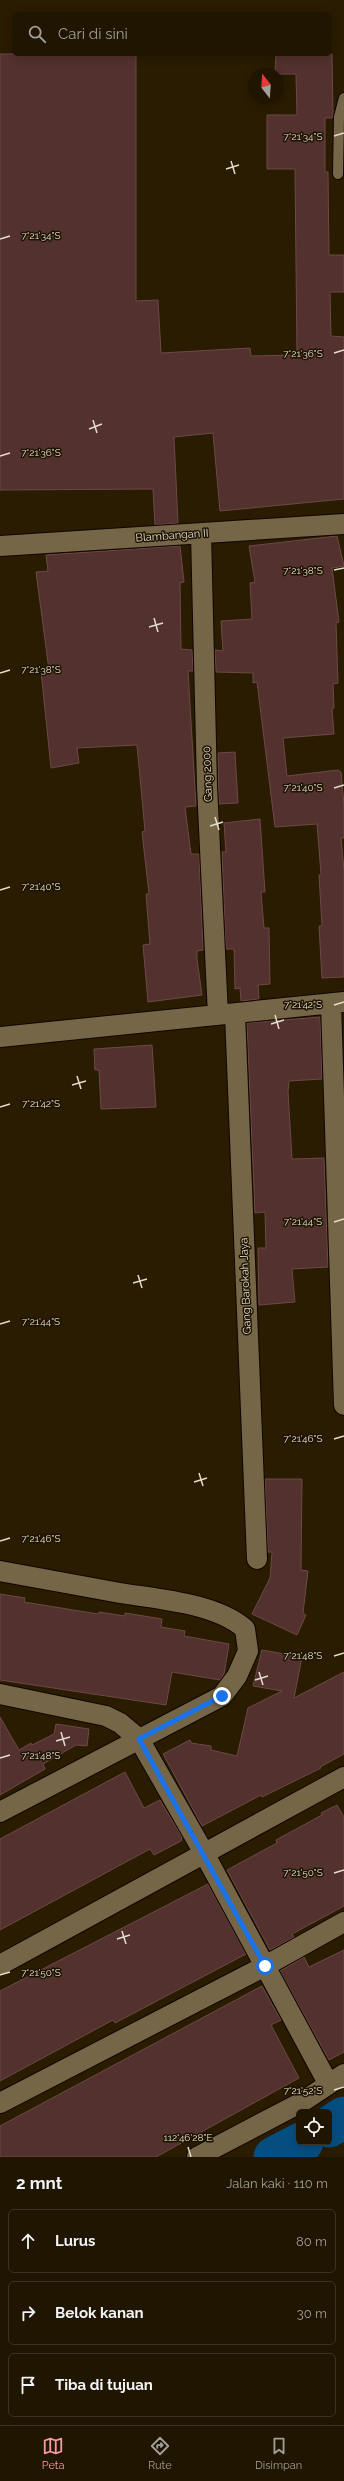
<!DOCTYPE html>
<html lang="id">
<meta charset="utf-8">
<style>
body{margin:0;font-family:Raleway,sans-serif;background:#2c220f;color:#f1f3f6}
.controls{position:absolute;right:12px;bottom:12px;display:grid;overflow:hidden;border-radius:6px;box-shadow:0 2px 10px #0003}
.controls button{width:36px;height:36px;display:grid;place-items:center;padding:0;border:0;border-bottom:1px solid #3c3422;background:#1f1500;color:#f1f3f6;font:20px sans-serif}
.compass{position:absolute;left:248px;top:68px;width:36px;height:36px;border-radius:50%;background:#1f1500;box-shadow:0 2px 10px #0003;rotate:343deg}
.stop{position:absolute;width:12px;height:12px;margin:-9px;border:3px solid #1a73e8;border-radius:50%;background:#fff}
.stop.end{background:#1a73e8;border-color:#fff;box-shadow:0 1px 4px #0008}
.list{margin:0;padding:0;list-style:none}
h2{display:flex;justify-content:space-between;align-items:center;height:52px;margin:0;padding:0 16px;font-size:17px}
h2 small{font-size:13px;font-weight:400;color:#a19f99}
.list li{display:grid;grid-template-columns:26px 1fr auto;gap:12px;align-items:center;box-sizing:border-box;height:64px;margin:0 8px 8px;padding:0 8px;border:1px solid #3c3422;border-radius:6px}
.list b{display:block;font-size:15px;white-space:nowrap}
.list em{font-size:13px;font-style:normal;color:#a19f99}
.icon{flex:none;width:22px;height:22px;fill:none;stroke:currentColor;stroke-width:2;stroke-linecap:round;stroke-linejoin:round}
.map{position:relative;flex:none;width:344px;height:2157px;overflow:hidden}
.search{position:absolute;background:#1f1500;box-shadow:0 2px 10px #0003;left:12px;right:12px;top:12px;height:44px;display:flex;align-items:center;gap:10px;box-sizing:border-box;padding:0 14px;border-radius:6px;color:#a19f99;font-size:15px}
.sheet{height:268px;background:#1f1500}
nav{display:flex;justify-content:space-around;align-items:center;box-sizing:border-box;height:56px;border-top:1px solid #3c3422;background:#1f1500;font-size:11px;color:#a19f99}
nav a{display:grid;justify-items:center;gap:2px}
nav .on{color:#f59b9e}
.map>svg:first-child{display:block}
</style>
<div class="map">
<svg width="344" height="2157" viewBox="0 0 344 2157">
<rect width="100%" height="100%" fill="#291c00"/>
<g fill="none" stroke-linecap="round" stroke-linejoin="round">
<path stroke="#064e80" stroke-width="41" d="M329,2127L344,2117
M274,2157L303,2142"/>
</g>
<path fill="#52312e" stroke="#6d4946" d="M0,54H136V301L158,300L161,353L250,348L251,356L297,355L295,169H267V115H297L296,74H275L276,54H332L333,116L332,118H325V172H328L329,255H344V292H330L331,336L344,337V499L220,511L213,433L174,437L178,523L155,525L153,489L0,490Z
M337,536L344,566L332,568L339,622L336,623L338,683L333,684L334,708L332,709L334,734L283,738L287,776L338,770L341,772L344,805V838H341L344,870V977L322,978L319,926H322L319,875L321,874L317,824L275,827L257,682L253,683V673L216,672L215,650L223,651L221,621L252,619L250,583L255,582L249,546Z
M180,546L184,582L180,583L181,649L192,650L193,671H188L196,806L185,807L191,854H199L203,950L197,951V959L202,995L148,1002L143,945L150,944L146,894H149L142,832L145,831L137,745L77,748L79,763L51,768L41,671L49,670L36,572L48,571L46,555Z
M235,752L238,803L219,804L218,753Z
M260,819L265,892H261L264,928H269L270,984L258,985L259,999L241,1001L240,988L235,989L234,949H226L222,852H226L224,823Z
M320,1017L322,1079L289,1081L288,1092L292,1159L324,1158L328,1267L292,1269L295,1302L259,1305L258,1248H266L265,1212L255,1213L247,1023Z
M152,1045L156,1107L101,1109L99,1070H95L94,1049Z
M265,1479H302L301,1570L308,1571L303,1613L306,1615L297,1635L252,1614L270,1578L272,1552H268Z
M0,1594L25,1598L24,1602L98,1614L99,1612L125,1616V1613L162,1619L161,1627L185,1631L184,1636L229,1644L224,1674L220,1680L172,1672L166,1705L0,1680Z
M262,1650L302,1657L294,1698L344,1672V1754L320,1767L321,1768L262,1797L261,1795L202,1826L163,1754L190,1740L191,1743L211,1746V1750L237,1756L248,1708L282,1691L253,1686Z
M0,1717L19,1750L31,1743L32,1745L54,1734L56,1724L89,1729L87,1746L76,1745L43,1764L45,1769L0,1795Z
M125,1772L144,1808L160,1800L182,1837L181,1841L154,1855L150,1849L0,1930V1839Z
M337,1805L344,1817V1906L292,1934L294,1937L270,1950L227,1870L277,1843L276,1840L322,1815L321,1813Z
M208,1884L246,1954L115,2023L113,2020L0,2081V1991Z
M344,1950V2052L329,2060L280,1971L304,1957L309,1967Z
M262,1986L281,2020L271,2025L299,2078L156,2157H0V2126Z"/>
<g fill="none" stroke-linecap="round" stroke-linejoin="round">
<defs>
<path id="service" d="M338,174L339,117L344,98"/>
<path id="minor" d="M201,533L207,786L218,1015
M0,546L344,524
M331,1004L344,1405
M235,1014L257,1559
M0,1037L344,1002
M0,1571C40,1578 80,1586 120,1593C157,1599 216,1603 245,1629L248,1651L237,1676L222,1696L0,1812
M0,1694L106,1716L120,1723L139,1739L204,1853L328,2083
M0,1965L344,1777
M0,2103L265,1966L344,1922
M197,2157L302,2102L344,2074"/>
</defs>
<use href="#service" stroke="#110600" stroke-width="12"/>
<use href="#minor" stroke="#110600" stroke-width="22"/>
<use href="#service" stroke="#766648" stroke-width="10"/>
<use href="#minor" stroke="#766648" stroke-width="20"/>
</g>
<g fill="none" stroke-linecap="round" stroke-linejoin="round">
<path stroke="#1a73e8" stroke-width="5" d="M222,1696L139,1739L265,1966"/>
</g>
<path fill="none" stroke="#e4dccb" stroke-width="1.5" d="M334,136L344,133M231,161L235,174M226,169L239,165M0,239L10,236M334,353L344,350M93,420L97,433M89,429L102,424M0,456L10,453M334,570L344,568M154,618L158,632M149,627L163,623M0,673L10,670M334,788L344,785M215,817L219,830M210,826L223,822M0,890L10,887M334,1005L344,1002M275,1015L279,1029M271,1024L284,1020M77,1076L81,1089M72,1085L86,1081M0,1107L10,1104M334,1222L344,1219M138,1275L142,1288M133,1283L147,1279M0,1324L10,1321M334,1439L344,1436M199,1473L203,1486M194,1482L207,1478M0,1541L10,1538M334,1656L344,1653M259,1672L263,1685M255,1680L268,1676M61,1732L65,1746M56,1741L70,1737M0,1758L10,1755M334,1873L344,1870M122,1931L126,1944M117,1939L130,1935M0,1975L10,1972M334,2090L344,2087M188,2147L191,2157"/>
<g text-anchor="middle" stroke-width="3" stroke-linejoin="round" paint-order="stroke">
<g font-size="11" fill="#e4dccb" stroke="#1d1300">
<text transform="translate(172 535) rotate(-4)" y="4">Blambangan II</text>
<text transform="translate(207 774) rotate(-92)" y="4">Gang 2000</text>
<text transform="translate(245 1286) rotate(-92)" y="4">Gang Barokah Jaya</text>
</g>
</g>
<g font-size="10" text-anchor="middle" fill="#e4dccb" stroke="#1d1300" stroke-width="3" stroke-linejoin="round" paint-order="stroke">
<text x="303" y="140">7°21'34"S</text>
<text x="41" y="239">7°21'34"S</text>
<text x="303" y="357">7°21'36"S</text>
<text x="41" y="456">7°21'36"S</text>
<text x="303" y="574">7°21'38"S</text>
<text x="41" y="673">7°21'38"S</text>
<text x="303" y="791">7°21'40"S</text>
<text x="41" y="890">7°21'40"S</text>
<text x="303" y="1008">7°21'42"S</text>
<text x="41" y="1107">7°21'42"S</text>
<text x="303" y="1225">7°21'44"S</text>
<text x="41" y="1325">7°21'44"S</text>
<text x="303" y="1442">7°21'46"S</text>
<text x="41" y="1542">7°21'46"S</text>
<text x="303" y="1659">7°21'48"S</text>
<text x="41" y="1759">7°21'48"S</text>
<text x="303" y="1876">7°21'50"S</text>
<text x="41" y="1976">7°21'50"S</text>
<text x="303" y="2094">7°21'52"S</text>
<text x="188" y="2141">112°46'28"E</text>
</g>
</svg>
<div class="controls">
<button><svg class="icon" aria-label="locate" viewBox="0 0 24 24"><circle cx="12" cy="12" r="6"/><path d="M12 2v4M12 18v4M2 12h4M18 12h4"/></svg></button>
</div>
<svg class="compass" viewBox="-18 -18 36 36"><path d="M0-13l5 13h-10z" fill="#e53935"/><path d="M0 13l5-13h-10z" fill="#a19f99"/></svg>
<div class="stop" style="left:265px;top:1966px"></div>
<div class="stop end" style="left:222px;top:1696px"></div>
<div class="search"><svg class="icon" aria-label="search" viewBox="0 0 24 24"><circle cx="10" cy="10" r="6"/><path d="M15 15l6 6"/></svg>Cari di sini</div>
</div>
<section class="sheet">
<h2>2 mnt<small>Jalan kaki · 110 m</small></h2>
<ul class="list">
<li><svg class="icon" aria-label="ahead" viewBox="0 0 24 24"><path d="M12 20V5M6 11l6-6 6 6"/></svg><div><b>Lurus</b></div><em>80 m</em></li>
<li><svg class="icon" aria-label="right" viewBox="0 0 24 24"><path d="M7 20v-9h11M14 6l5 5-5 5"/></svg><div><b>Belok kanan</b></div><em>30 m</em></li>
<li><svg class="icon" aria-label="arrive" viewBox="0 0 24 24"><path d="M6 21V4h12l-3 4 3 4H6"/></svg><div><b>Tiba di tujuan</b></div></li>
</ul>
</section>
<nav>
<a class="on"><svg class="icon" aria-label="map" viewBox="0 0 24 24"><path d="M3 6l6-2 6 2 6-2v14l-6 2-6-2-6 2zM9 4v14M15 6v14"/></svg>Peta</a>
<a><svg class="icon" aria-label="directions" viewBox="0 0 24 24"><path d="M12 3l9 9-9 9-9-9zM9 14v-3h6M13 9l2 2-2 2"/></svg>Rute</a>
<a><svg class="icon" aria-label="saved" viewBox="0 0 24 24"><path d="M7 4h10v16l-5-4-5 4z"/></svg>Disimpan</a>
</nav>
